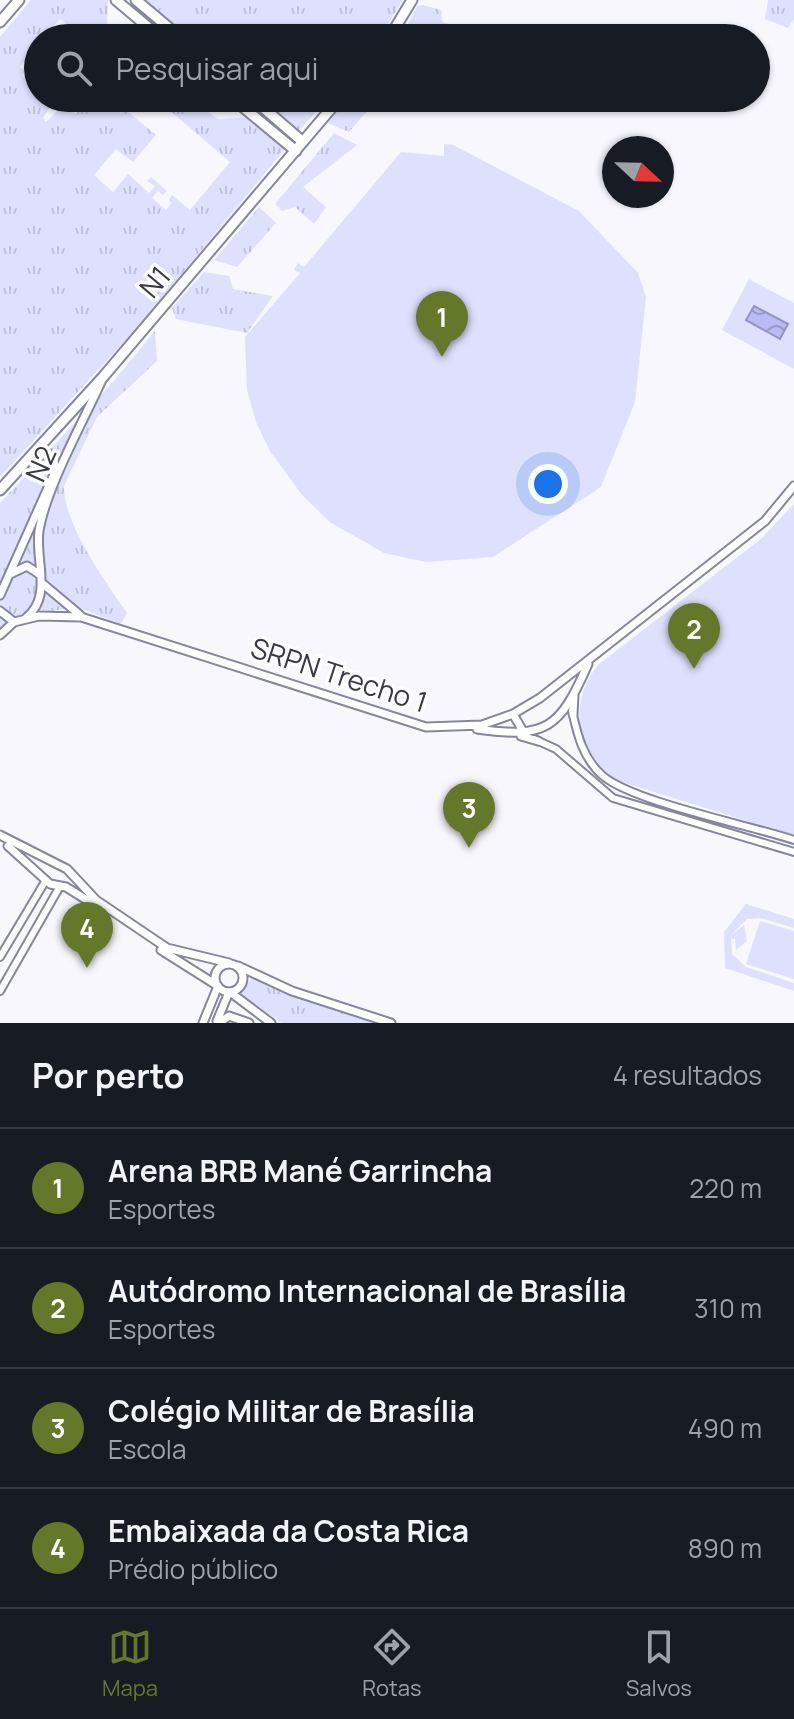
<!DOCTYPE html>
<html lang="pt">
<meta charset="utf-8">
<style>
body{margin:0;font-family:Manrope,sans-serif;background:#242831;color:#f1f3f6}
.compass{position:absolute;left:602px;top:136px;width:72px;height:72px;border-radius:50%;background:#171b24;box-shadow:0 2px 6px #0004;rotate:112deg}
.you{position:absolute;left:548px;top:484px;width:28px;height:28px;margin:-20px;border:6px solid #fff;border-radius:50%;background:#1a73e8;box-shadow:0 0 0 12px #1a73e833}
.badge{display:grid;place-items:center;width:52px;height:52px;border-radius:50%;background:#637829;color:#fff;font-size:26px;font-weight:700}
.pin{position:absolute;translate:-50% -66px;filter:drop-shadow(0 2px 4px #0008)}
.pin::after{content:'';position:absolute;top:42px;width:28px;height:24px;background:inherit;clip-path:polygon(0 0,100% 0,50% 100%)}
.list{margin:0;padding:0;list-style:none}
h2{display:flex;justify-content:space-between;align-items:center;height:104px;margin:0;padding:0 32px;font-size:34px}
h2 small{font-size:26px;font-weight:400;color:#9ea1a6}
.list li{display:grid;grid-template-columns:52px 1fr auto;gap:24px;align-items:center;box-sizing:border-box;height:120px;padding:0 32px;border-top:2px solid #363941}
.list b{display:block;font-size:30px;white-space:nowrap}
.list p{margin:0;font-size:26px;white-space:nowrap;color:#9ea1a6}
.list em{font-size:26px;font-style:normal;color:#9ea1a6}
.icon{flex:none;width:44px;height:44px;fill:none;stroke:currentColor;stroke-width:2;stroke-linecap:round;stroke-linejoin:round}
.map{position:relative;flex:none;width:794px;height:1023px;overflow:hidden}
.search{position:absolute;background:#171b24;box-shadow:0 2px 6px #0004;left:24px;right:24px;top:24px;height:88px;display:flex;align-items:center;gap:20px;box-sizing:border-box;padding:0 28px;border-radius:44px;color:#9ea1a6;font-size:30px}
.sheet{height:584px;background:#171b24}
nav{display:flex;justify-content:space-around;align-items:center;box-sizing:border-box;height:112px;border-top:2px solid #363941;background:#171b24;font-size:22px;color:#9ea1a6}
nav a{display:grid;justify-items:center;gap:4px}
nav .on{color:#637829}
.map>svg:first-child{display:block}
</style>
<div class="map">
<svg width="794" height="1023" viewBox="0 0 794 1023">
<defs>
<pattern id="grass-tufts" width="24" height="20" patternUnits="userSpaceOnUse" patternTransform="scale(2)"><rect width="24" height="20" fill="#dfe0fd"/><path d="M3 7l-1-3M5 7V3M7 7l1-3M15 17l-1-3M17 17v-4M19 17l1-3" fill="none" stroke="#c0c1da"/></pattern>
<pattern id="water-waves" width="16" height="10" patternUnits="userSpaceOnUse" patternTransform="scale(2)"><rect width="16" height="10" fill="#b9bbf4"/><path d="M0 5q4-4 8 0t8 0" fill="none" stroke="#9799c7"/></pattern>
</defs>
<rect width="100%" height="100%" fill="#f7f7fd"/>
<path fill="url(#grass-tufts)" d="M31,0H108L107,26L118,38H83L60,19L43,38H38V44L20,67L25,71L22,76L38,89V98L44,105L53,102L43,118L46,122L64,104L76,114L90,98H111L156,135L133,162L116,149L94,175L113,192L128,174L149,193L155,186L147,181L151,177L167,191L163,195L158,191L152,198L166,210L172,203L169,200L172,195L190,210L230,162L155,98L170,102L190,98L218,119L249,117L284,145V150L143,321L0,477V37Z
M139,0H403L379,38H184Z
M768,0H794V19L788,28L765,19Z
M422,5L441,10L442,22L494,38H401L417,6Z
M256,98H328L298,132Z
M356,98H378L349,132L328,123L341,107Z
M334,133L357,145L303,187L326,207L314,224L295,207L282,211L275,204Z
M259,207L276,223L237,267L214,260Z
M204,272L229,276L233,289L273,296L247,333L176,319L172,308Z
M155,331L157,361L97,417L64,486C63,524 106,582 127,613L121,624L77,607L32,614L0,628V503L112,383Z
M251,973L291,994L377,1023H282L238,992L250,980Z"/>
<path fill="#dfe0fd" d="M444,144L453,145L579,211L638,273L646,297L635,402L601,487L493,557L426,562L384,553L330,522L302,495L270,451L256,422L247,390L245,337L300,273L294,270L298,263L304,267L401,152L444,156Z
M749,279L794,303V369L722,330Z
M794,504V836L616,780C576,751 567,704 598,665L762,538Z
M746,904L794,919V928L761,918L747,919L731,935L744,925L747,941L736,950L735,939L731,938L732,954L746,967L794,983V991L725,968L724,932Z
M760,921L794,931V979L746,964Z"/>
<path fill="url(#water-waves)" stroke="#9294bf" stroke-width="2" d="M754,306L788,324L780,339L746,320Z"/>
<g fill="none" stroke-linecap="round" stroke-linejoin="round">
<defs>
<path id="minor" d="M572,710C577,734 583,759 603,776C634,802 749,825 794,840
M534,739L556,749L613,798L794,852
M0,957L46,880
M0,991L59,888"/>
<path id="major" d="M10,574L27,566L39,574
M43,584L80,615
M0,595L55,472L54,458L49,454L31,457
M0,611L14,622L39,616L81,617L426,727L482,725L513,714L540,698L765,521L794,486
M26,618C53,596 35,562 39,531C46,488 82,424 101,382
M0,635L14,622
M513,714L524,733
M573,714L574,695
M477,729C547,739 560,728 588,664
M521,736L538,741
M0,835L67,869L96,900L167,948L229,963
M8,846L50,884L66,887L98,907
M161,950L218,986
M215 978a14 14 0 1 1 28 0a14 14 0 1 1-28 0Z
M238,966L292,991L391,1023
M230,992L271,1023
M217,1021L229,992
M203,1023L218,986
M219,1023L229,1016L249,1023"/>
<path id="highway" d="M116,0L161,38
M136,0L181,38
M0,22L19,0
M389,38L412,0
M232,98L296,151
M252,98L303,142
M0,490L103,377L340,98"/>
</defs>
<use href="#minor" stroke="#85869f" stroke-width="10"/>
<use href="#major" stroke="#85869f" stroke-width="11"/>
<use href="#highway" stroke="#85869f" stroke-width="13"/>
<use href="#minor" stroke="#fff" stroke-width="6"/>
<use href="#major" stroke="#fff" stroke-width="7"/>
<use href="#highway" stroke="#fff" stroke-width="9"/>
</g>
<g text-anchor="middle" stroke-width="7" stroke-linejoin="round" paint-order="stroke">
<g font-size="28" fill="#383944" stroke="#fff">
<text transform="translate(155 282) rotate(-50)" y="10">N1</text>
<text transform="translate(41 464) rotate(-66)" y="10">N2</text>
<text transform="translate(339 675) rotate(18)" y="10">SRPN Trecho 1</text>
</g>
</g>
</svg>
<svg class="compass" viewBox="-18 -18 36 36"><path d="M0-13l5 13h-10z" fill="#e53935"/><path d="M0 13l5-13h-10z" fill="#9ea1a6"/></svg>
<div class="you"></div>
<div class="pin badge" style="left:442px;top:357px">1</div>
<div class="pin badge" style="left:694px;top:669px">2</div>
<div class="pin badge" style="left:469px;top:848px">3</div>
<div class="pin badge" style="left:87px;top:968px">4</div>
<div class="search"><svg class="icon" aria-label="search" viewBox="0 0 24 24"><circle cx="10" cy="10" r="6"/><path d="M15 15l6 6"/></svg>Pesquisar aqui</div>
</div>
<section class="sheet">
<h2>Por perto<small>4 resultados</small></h2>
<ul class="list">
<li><span class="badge">1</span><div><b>Arena BRB Mané Garrincha</b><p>Esportes</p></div><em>220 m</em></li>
<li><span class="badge">2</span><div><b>Autódromo Internacional de Brasília</b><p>Esportes</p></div><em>310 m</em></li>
<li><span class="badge">3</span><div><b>Colégio Militar de Brasília</b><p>Escola</p></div><em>490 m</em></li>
<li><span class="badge">4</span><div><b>Embaixada da Costa Rica</b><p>Prédio público</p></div><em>890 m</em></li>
</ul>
</section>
<nav>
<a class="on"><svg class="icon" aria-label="map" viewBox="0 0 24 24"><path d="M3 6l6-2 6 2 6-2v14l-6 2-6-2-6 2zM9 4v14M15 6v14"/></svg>Mapa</a>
<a><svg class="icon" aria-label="directions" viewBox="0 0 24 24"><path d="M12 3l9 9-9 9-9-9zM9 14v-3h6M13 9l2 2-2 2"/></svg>Rotas</a>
<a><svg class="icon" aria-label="saved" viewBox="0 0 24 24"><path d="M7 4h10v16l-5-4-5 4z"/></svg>Salvos</a>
</nav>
